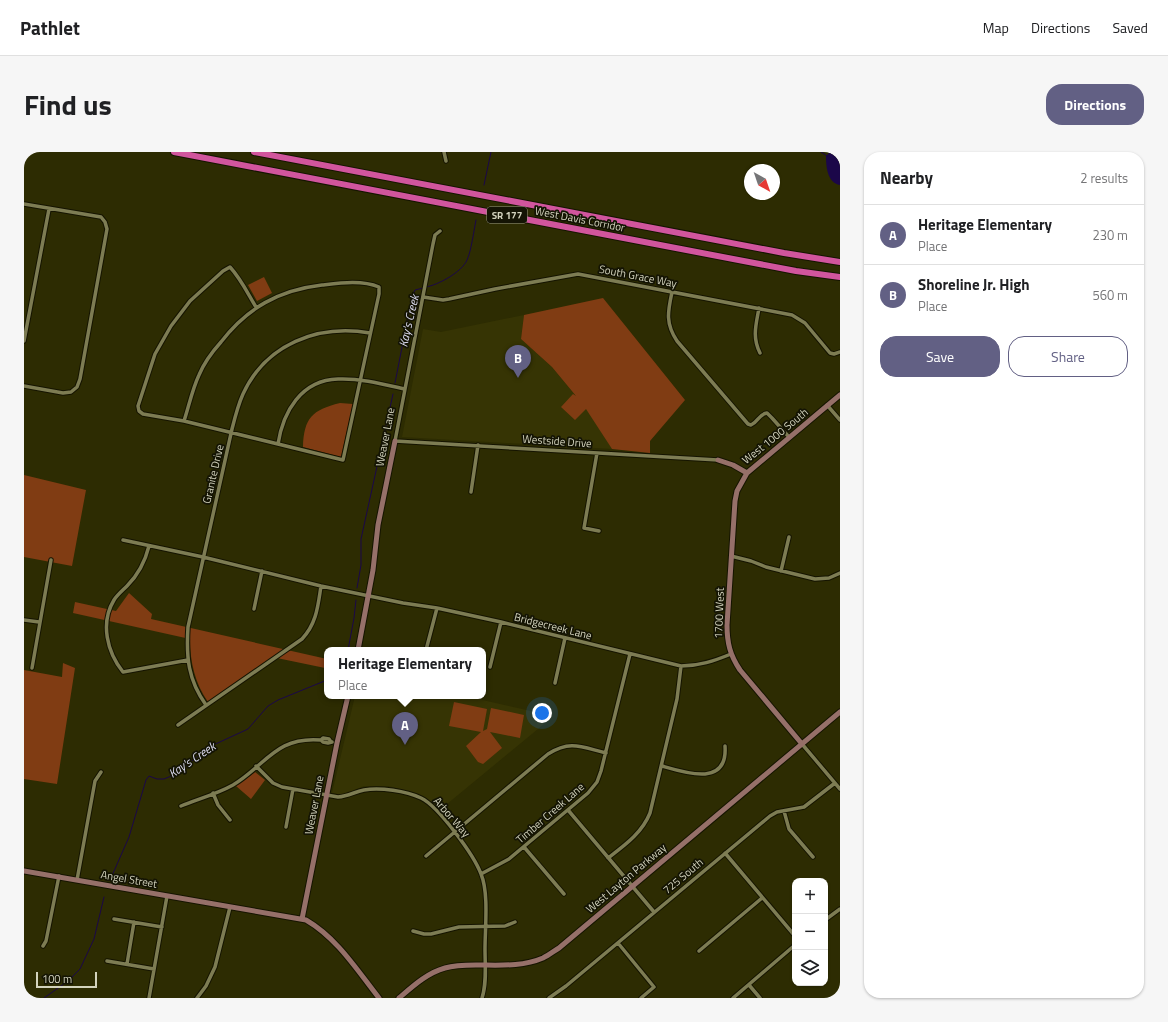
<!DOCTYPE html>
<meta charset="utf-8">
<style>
body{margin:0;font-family:"Titillium Web",sans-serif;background:#f6f6f6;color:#202124}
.controls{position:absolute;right:12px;bottom:12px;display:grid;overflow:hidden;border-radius:8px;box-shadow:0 1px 3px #0004}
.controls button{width:36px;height:36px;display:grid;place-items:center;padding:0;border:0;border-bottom:1px solid #e0e0e0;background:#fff;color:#202124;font:20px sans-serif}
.compass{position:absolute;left:720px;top:12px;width:36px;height:36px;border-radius:50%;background:#fff;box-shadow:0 1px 3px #0004;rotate:140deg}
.scale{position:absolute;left:12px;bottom:10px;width:61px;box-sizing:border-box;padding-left:4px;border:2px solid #d3d3bd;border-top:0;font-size:11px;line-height:14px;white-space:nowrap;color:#d3d3bd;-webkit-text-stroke:3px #141404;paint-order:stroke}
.you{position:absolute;left:518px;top:561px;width:14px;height:14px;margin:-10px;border:3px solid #fff;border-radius:50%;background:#1a73e8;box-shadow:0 0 0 6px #1a73e833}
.badge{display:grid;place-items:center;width:26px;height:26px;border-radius:50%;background:#626084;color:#fff;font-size:13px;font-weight:700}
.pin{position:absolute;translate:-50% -33px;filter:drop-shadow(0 1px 2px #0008)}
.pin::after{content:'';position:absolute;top:21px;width:14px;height:12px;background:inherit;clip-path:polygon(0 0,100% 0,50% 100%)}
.popup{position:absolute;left:300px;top:495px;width:162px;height:52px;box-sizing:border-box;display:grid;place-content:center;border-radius:8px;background:#fff;filter:drop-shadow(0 1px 3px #0005);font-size:13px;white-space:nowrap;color:#757577}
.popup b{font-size:15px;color:#202124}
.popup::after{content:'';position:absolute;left:50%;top:100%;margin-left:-8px;border:8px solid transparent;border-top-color:#fff}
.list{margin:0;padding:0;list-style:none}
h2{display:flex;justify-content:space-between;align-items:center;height:52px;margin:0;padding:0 16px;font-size:17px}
h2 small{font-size:13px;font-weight:400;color:#757577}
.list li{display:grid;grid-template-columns:26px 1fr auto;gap:12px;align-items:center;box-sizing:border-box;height:60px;padding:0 16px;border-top:1px solid #e0e0e0}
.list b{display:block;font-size:15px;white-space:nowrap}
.list p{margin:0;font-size:13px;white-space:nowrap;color:#757577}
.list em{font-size:13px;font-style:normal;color:#757577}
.actions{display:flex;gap:8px;padding:12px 16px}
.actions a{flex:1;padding:9px 0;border:1px solid #626084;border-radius:16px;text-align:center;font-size:14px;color:#626084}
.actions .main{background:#626084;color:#fff}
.icon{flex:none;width:22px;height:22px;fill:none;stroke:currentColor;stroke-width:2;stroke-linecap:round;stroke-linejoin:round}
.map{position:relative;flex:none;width:816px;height:846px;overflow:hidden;border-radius:16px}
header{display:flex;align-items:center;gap:24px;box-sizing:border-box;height:56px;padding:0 20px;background:#fff;border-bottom:1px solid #e0e0e0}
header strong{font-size:19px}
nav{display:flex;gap:22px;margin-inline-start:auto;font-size:14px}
.intro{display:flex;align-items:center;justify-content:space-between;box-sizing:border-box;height:96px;padding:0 24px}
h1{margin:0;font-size:28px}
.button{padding:10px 18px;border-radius:16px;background:#626084;color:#fff;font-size:14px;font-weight:700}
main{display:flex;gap:24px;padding:0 24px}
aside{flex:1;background:#fff;border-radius:16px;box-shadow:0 1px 3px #0004}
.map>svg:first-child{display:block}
</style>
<header>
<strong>Pathlet</strong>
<nav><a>Map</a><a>Directions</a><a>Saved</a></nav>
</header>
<div class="intro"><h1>Find us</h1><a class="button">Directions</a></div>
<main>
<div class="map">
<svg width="816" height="846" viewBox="0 0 816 846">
<rect width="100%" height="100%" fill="#2d2c02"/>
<path fill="#363404" d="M500,163L497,187L528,215L566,261L588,297L378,285L399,177L417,180Z
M331,544H441L511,560L520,572L417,657L395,642L364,634H340L318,643L308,641Z"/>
<path fill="#803c13" d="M240,125L248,141L233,149L224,133Z
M579,146L661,248L626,289V301L588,297L562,257L551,268L537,255L549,242L552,244L528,215L497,187L500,163Z
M316,251L329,252L317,305L279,295C280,266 288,258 316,251Z
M0,323L62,338L48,414L0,405Z
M105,441L128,462L127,467L303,507V515L301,516L248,505L184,550C171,531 166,510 166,487L49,461L51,450L92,459Z
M39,511L51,516L33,632L0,627V518L38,525Z
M430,550L463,557L459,579L463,577L467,556L500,563L496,586L466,580L478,596L459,612L454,610L442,594L457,580L425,574Z
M231,620L241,628L227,647L212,634Z"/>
<path fill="#1b0749" d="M806,0H816V33C803,31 802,14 802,4Z"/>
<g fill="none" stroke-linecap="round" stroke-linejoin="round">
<path stroke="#1b0749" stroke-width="1" d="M797,0L803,4
M460,33L467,0
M402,135C414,133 438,120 443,108C447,100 450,78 452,68
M371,231L388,144L391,138L399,136
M333,436L337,413V387L369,242
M324,498L330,466L332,448
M87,726L105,685L122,628L125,624L133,627H140L152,622L185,595L224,577L244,554L254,548L303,528
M20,846L44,829L56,817L70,787L80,745"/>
<defs>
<path id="street" d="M420,0L422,9
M0,52L77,65L81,70L83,77L56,227L53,235L47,240L39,241L0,234
M416,79L411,83L409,92L371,289L694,308
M648,140C644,159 641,171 653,189L724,272L727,273C734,270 735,262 743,261L748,266L765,285
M399,145L419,148L425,147L471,137L554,122L768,163L781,171L806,201L810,202L816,200
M735,156C732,173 728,185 736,201
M0,189L25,57
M803,253L816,268
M160,269C165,254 168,238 175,223C180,211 188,200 197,190C223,156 255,138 298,133C316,131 338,128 355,135V142L319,308L160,269L119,262L115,259L114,254L131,202L147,174L166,149L199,119L206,115C217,127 224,142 232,155
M254,292C259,260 277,228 314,227C336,226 359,232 381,237
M573,301L560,376L575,379
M447,340L454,293
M99,388L179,405L297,434L379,451L413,456L477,470L657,514C675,514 690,509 707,502
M125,394C121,410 115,422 103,434C99,438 93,443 90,448C76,471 83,500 99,520L164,508
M707,404L727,409L742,415L791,427L805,426L816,421
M757,419L765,385
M230,457L238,419
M0,468L15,470
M402,498L413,456
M466,515L477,470
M8,516L27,408
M531,531L541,486
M182,553C164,528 162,505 164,475L208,277C211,265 214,253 219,242C242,192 294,172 346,181
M154,573L278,487C293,471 294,453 297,434
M297,588L299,590L304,591L308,590
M778,592L816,637
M232,614L249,631L258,635L314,645C325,644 330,640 340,638C356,635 382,639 397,646C414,654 450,703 457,722C465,741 461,776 461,797C461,813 463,831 458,846
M638,614C662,621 704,635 701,594
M189,641L194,653L206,668
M157,654C174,647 193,642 209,633C242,613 252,584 297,588L299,586L305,587L307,590
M544,658L630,760
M760,659L765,677L789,705
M262,675L269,637
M500,695L540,742
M701,701L771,784
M402,704L524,602C547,588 557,595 582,601
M584,706C601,693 618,681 626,661L653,547L657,514
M457,722L485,707L564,641L573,630L577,619L606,502
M53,728L71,629L77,620
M90,767L138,775
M801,768L816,757
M389,779L400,782H407L435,775L481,774L491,770
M594,791L630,835L617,846
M19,794L22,789L35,724
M675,799L738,746
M83,809L130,817
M103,812L110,770
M725,833L736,846
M125,846L143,744
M173,846L182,834L191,815L206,755
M525,846L542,834L746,664L753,660L780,655L811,631
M709,846L771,793"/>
<path id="secondary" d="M694,308L709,313L723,321
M334,498L349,418L354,373L371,289
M778,592L716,518C706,503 703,491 703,473L711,349L713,339L723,321L816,243
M0,719L282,768C313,786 333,818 355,846
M278,767L313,591L324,544
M375,846C389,834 403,821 421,816C431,813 442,813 452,813C475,813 498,815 519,806C525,803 530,799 535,796L816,560"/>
<path id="highway" d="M150,0L772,119L816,125
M230,0L760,101L816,110"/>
</defs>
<use href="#street" stroke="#151400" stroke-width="5.5"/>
<use href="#secondary" stroke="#151400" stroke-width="7"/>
<use href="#highway" stroke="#151400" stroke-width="8"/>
<use href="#street" stroke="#7d7c53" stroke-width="3.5"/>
<use href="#secondary" stroke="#967069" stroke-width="5"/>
<use href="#highway" stroke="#d1559d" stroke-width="6"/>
</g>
<g text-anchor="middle" stroke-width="3.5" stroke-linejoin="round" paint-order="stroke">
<rect fill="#141404" stroke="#9a9a86" stroke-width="1" x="463" y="55" width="40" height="16" rx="3"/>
<g font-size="10" font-weight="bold" fill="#d3d3bd">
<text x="483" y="67">SR 177</text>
</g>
<g font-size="11" fill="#d3d3bd" stroke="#141404">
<text transform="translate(556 67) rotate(11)" y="4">West Davis Corridor</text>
<text transform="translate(614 124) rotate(11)" y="4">South Grace Way</text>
<text transform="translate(751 284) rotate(-39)" y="4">West 1000 South</text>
<text transform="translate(361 285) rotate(-79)" y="4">Weaver Lane</text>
<text transform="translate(533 289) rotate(4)" y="4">Westside Drive</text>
<text transform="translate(189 322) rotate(-77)" y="4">Granite Drive</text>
<text transform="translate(695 461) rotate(-88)" y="4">1700 West</text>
<text transform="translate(529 474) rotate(14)" y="4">Bridgecreek Lane</text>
<text transform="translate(290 653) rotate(-79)" y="4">Weaver Lane</text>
<text transform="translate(526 661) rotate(-41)" y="4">Timber Creek Lane</text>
<text transform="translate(428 665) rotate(49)" y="4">Arbor Way</text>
<text transform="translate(659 724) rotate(-40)" y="4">725 South</text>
<text transform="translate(602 726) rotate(-40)" y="4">West Layton Parkway</text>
<text transform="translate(105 727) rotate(10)" y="4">Angel Street</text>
</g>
<g font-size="12" font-style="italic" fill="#dfdef3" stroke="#141404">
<text transform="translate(385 169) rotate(-77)" y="4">Kay's Creek</text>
<text transform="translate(168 608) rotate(-34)" y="4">Kay's Creek</text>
</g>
</g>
</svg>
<div class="controls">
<button>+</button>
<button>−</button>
<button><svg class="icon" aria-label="layers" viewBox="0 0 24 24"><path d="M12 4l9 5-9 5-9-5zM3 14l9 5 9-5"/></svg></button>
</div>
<svg class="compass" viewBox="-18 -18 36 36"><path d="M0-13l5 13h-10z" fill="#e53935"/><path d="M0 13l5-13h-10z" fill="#757577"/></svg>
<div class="scale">100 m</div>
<div class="you"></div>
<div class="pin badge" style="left:381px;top:593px">A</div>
<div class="popup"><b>Heritage Elementary</b>Place</div>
<div class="pin badge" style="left:494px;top:226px">B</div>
</div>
<aside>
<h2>Nearby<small>2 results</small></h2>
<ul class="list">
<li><span class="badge">A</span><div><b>Heritage Elementary</b><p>Place</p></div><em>230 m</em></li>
<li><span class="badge">B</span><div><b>Shoreline Jr. High</b><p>Place</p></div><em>560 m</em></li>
</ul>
<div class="actions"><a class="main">Save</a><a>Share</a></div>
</aside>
</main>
